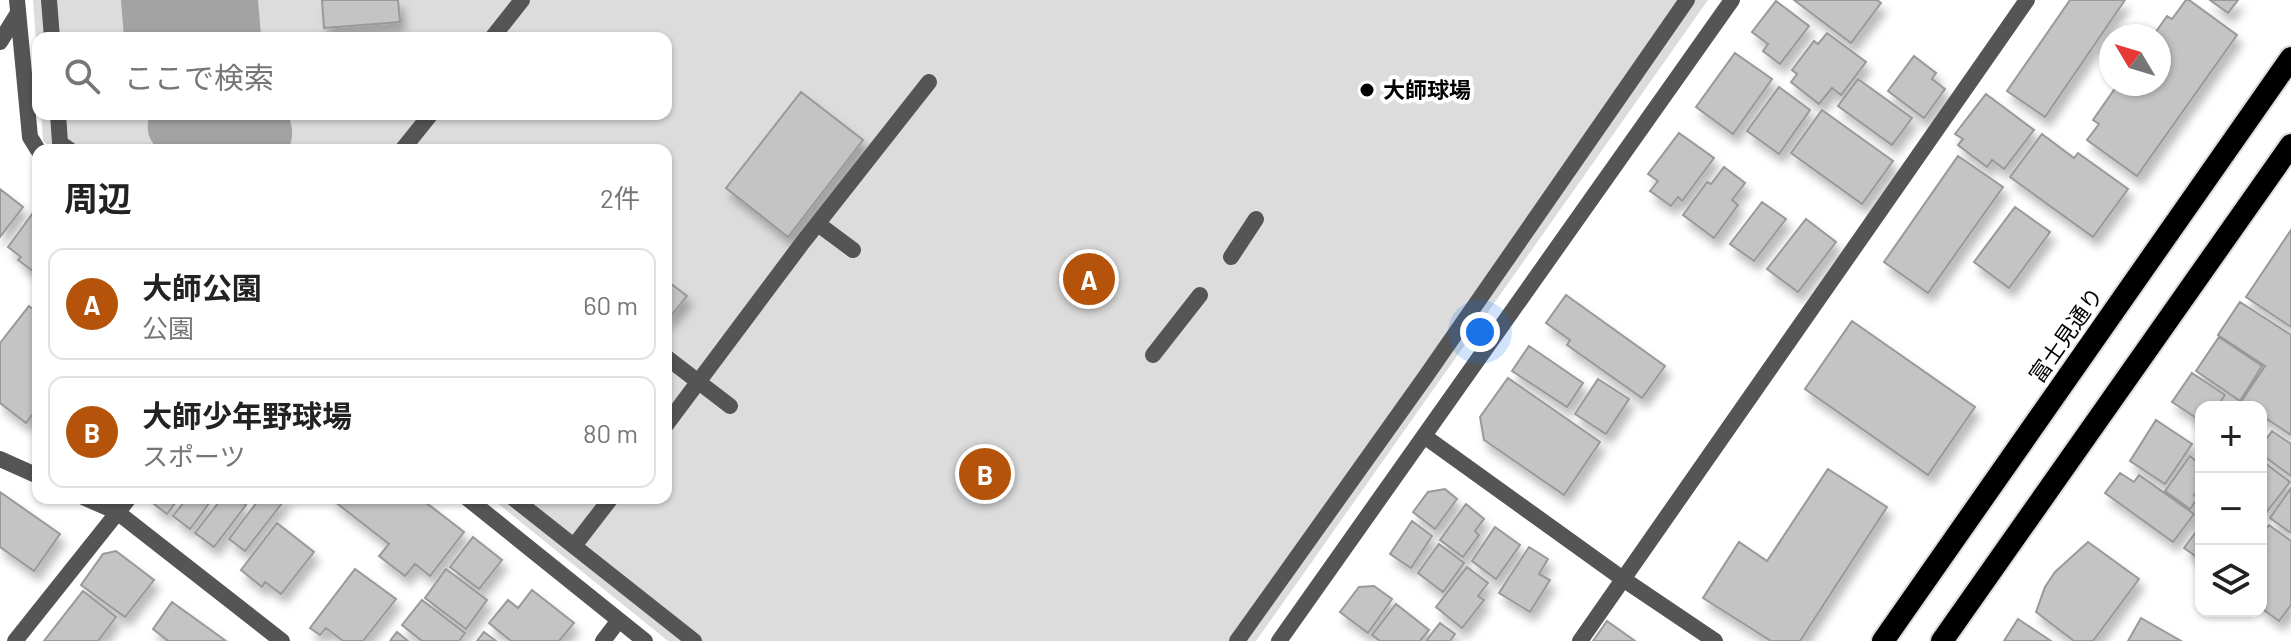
<!DOCTYPE html>
<html lang="ja">
<meta charset="utf-8">
<style>
body{margin:0;font-family:Barlow,"Noto Sans JP",sans-serif;background:#f6f6f6;color:#222}
.controls{position:absolute;right:24px;bottom:24px;display:grid;overflow:hidden;border-radius:16px;box-shadow:0 2px 6px #0004}
.controls button{width:72px;height:72px;display:grid;place-items:center;padding:0;border:0;border-bottom:2px solid #e0e0e0;background:#fff;color:#222;font:40px sans-serif}
.compass{position:absolute;left:2099px;top:24px;width:72px;height:72px;border-radius:50%;background:#fff;box-shadow:0 2px 6px #0004;rotate:308deg}
.you{position:absolute;left:1480px;top:332px;width:28px;height:28px;margin:-20px;border:6px solid #fff;border-radius:50%;background:#1a73e8;box-shadow:0 0 0 12px #1a73e833}
.badge{display:grid;place-items:center;width:52px;height:52px;border-radius:50%;background:#b45309;color:#fff;font-size:26px;font-weight:700}
.pin{position:absolute;translate:-50% -50%;border:4px solid #fff;box-shadow:0 2px 8px #0006}
.list{margin:0;padding:0;list-style:none}
h2{display:flex;justify-content:space-between;align-items:center;height:104px;margin:0;padding:0 32px;font-size:34px}
h2 small{font-size:26px;font-weight:400;color:#767676}
.list li{display:grid;grid-template-columns:52px 1fr auto;gap:24px;align-items:center;box-sizing:border-box;height:112px;margin:0 16px 16px;padding:0 16px;border:2px solid #e0e0e0;border-radius:16px}
.list b{display:block;font-size:30px;white-space:nowrap}
.list p{margin:0;font-size:26px;white-space:nowrap;color:#767676}
.list em{font-size:26px;font-style:normal;color:#767676}
.icon{flex:none;width:44px;height:44px;fill:none;stroke:currentColor;stroke-width:2;stroke-linecap:round;stroke-linejoin:round}
.map{position:relative;flex:none;width:2291px;height:641px;overflow:hidden}
.search{position:absolute;background:#fff;box-shadow:0 2px 6px #0004;left:32px;top:32px;width:640px;height:88px;display:flex;align-items:center;gap:20px;box-sizing:border-box;padding:0 28px;border-radius:16px;color:#767676;font-size:30px}
.panel{position:absolute;background:#fff;box-shadow:0 2px 6px #0004;left:32px;top:144px;width:640px;height:360px;border-radius:16px}
.map>svg:first-child{display:block}
</style>
<div class="map">
<svg width="2291" height="641" viewBox="0 0 2291 641">
<defs>
<filter id="shadow"><feDropShadow dx="5" dy="9" stdDeviation="4" flood-color="#0004"/></filter>
</defs>
<rect width="100%" height="100%" fill="#fff"/>
<path fill="#dcdcdc" d="M33,0H1708L1256,641H668L491,498H666V150H55L43,141L41,114H666V38H38V69Z"/>
<path fill="#a3a3a3" d="M121,0H258L261,35L223,38H124Z
M150,114H288C293,127 294,137 288,150H210L208,145L202,144L195,150H159C148,140 145,128 150,114Z"/>
<path fill="#c4c4c4" stroke="#999" stroke-width="2" filter="url(#shadow)" d="M322,0H398L400,22L324,28Z
M1794,0H1877L1881,3L1851,43Z
M2070,0H2125L2045,117L2007,91Z
M2186,0H2189L2237,35L2137,176L2087,140L2099,124L2093,120L2118,84H2159V36H2153L2167,16L2172,19Z
M2210,0H2238L2228,13Z
M1776,1L1809,26L1780,64L1763,51L1768,44L1752,32Z
M1827,33L1866,62L1841,95L1832,88L1819,104L1791,82L1797,74L1792,70L1814,41L1818,44Z
M1735,53L1772,79L1733,134L1696,107Z
M1914,56L1936,73L1932,79L1945,89L1924,118L1888,91Z
M1858,79L1912,118L1892,145L1838,106Z
M1779,87L1810,110L1779,154L1747,131Z
M801,92L863,140L788,237L726,188Z
M1986,94L2034,130L2004,169L1992,160L1987,167L1958,145L1963,139L1955,134Z
M1822,110L1893,161L1862,204L1791,153Z
M1679,133L1714,158L1682,201L1678,197L1671,206L1650,191L1658,181L1648,174Z
M2042,134L2074,158L2078,153L2128,189L2093,237L2010,177Z
M1958,156L2003,187L1928,293L1884,262Z
M1724,167L1745,183L1732,200L1738,205L1714,238L1683,215L1707,182L1711,184Z
M0,189L23,207L0,237Z
M1762,202L1786,219L1754,261L1730,244Z
M38,206V275L18,260L21,257L8,247Z
M2015,207L2050,232L2009,288L1974,262Z
M1806,219L1836,242L1798,292L1767,269Z
M2291,230V327L2246,297Z
M666,280L687,296L666,322Z
M1566,295L1665,366L1642,398L1567,345L1570,340L1546,323Z
M2240,302L2291,335V435L2261,415V407H2248L2241,402L2265,366L2218,335Z
M29,306L38,313V407L26,423L0,403V343Z
M1852,321L1975,407L1928,475L1805,389Z
M2219,337L2262,366L2240,401L2196,371Z
M1529,346L1583,383L1567,407L1512,371Z
M2192,373L2225,395L2217,407H2201V421L2172,402Z
M1508,378L1600,442L1564,495L1484,440L1480,417Z
M1598,379L1629,399L1606,434L1575,414Z
M2156,420L2192,444L2165,484L2130,461Z
M2272,431L2291,444V476L2261,454V446Z
M2190,456L2201,465V486L2194,495L2198,498L2190,509L2165,491Z
M2265,463L2290,482L2265,514L2261,511V468Z
M1828,469L1887,507L1800,641H1771L1703,598L1739,542L1767,561Z
M2120,473L2134,482L2139,475L2194,514L2173,542L2105,493Z
M2291,488V533L2270,518Z
M1445,489L1457,499L1435,529L1413,512L1428,492Z
M0,492L60,534L34,571L0,547Z
M152,498H179L167,514L150,501Z
M187,498H213L190,529L173,516Z
M222,498H237L246,505L214,547L195,533Z
M260,498H286L245,551L229,539Z
M330,498H420L464,532L430,576L415,564L405,576L379,556L389,544Z
M1466,504L1484,519L1475,531L1479,535L1463,557L1440,540Z
M1412,521L1432,536L1411,568L1390,554Z
M277,523L314,552L281,594L265,582L262,587L241,570Z
M2201,525V560L2184,548Z
M2269,525L2291,541V605L2279,621L2261,608V536Z
M1495,527L1520,545L1496,579L1472,561Z
M473,537L502,560L479,589L450,567Z
M2088,542L2139,579L2093,641H2074L2036,612L2045,587L2055,572Z
M1439,544L1464,563L1443,592L1418,573Z
M1529,547L1548,559L1539,574L1550,580L1530,612L1499,593Z
M116,551L154,580L125,617L81,585L103,554Z
M1467,567L1488,583L1478,596L1484,600L1462,628L1436,607Z
M355,569L396,599L363,641H343L326,628L320,635L310,628Z
M446,569L487,600L466,629L425,598Z
M1374,586L1392,599L1368,633L1340,612L1359,587Z
M532,590L574,623L559,641H511L489,623L508,600L518,608Z
M83,591L116,617L98,641H44Z
M422,600L465,633L459,641H422L402,625Z
M172,602L226,641H166L167,640L153,629Z
M1396,604L1429,630L1420,641H1380L1372,635Z
M2141,618L2181,641H2128Z
M2018,619L2051,641H2004Z
M1607,621L1635,641H1593Z
M1440,623L1455,634L1450,641H1426Z
M397,632L408,641H390Z
M484,632L496,641H477Z"/>
<g fill="none" stroke-linecap="round" stroke-linejoin="round">
<defs>
<path id="trunk" d="M1883,641L2291,58
M1942,641L2291,145"/>
</defs>
<use href="#trunk" stroke="#dbdbdb" stroke-width="26"/>
<path stroke="#555" stroke-width="16" d="M49,0L52,38
M492,38L522,0
M58,114L60,143L70,150
M402,150L431,114
M818,224L853,250
M1231,257L1256,219
M1153,355L1200,295
M666,357L730,406
M666,425L803,242L929,82
M513,498L694,641
M574,546L611,498
M1237,641L1426,376L1687,0"/>
<path stroke="#555" stroke-width="16" d="M17,0L30,137L38,150
M0,42L18,13
M1424,436L1623,579L1715,641
M0,459L38,476
M85,498L117,512L282,641
M467,498L645,641
M15,641L129,498
M603,641L619,620
M1279,641L1732,0
M1580,641L2027,0"/>
<use href="#trunk" stroke="#000" stroke-width="22"/>
</g>
<circle fill="#000" stroke="#fff" stroke-width="3" cx="1367" cy="90" r="8"/>
<g text-anchor="middle" stroke-width="8" stroke-linejoin="round" paint-order="stroke">
<g font-size="22" font-weight="bold" fill="#000" stroke="#fff" text-anchor="start">
<text x="1383" y="98">大師球場</text>
</g>
<g font-size="22" fill="#000" stroke="#fff">
<text transform="translate(2066 335) rotate(-55)" y="8">富士見通り</text>
</g>
</g>
</svg>
<div class="controls">
<button>+</button>
<button>−</button>
<button><svg class="icon" aria-label="layers" viewBox="0 0 24 24"><path d="M12 4l9 5-9 5-9-5zM3 14l9 5 9-5"/></svg></button>
</div>
<svg class="compass" viewBox="-18 -18 36 36"><path d="M0-13l5 13h-10z" fill="#e53935"/><path d="M0 13l5-13h-10z" fill="#767676"/></svg>
<div class="you"></div>
<div class="pin badge" style="left:1089px;top:279px">A</div>
<div class="pin badge" style="left:985px;top:474px">B</div>
<div class="search"><svg class="icon" aria-label="search" viewBox="0 0 24 24"><circle cx="10" cy="10" r="6"/><path d="M15 15l6 6"/></svg>ここで検索</div>
<section class="panel">
<h2>周辺<small>2件</small></h2>
<ul class="list">
<li><span class="badge">A</span><div><b>大師公園</b><p>公園</p></div><em>60 m</em></li>
<li><span class="badge">B</span><div><b>大師少年野球場</b><p>スポーツ</p></div><em>80 m</em></li>
</ul>
</section>
</div>
